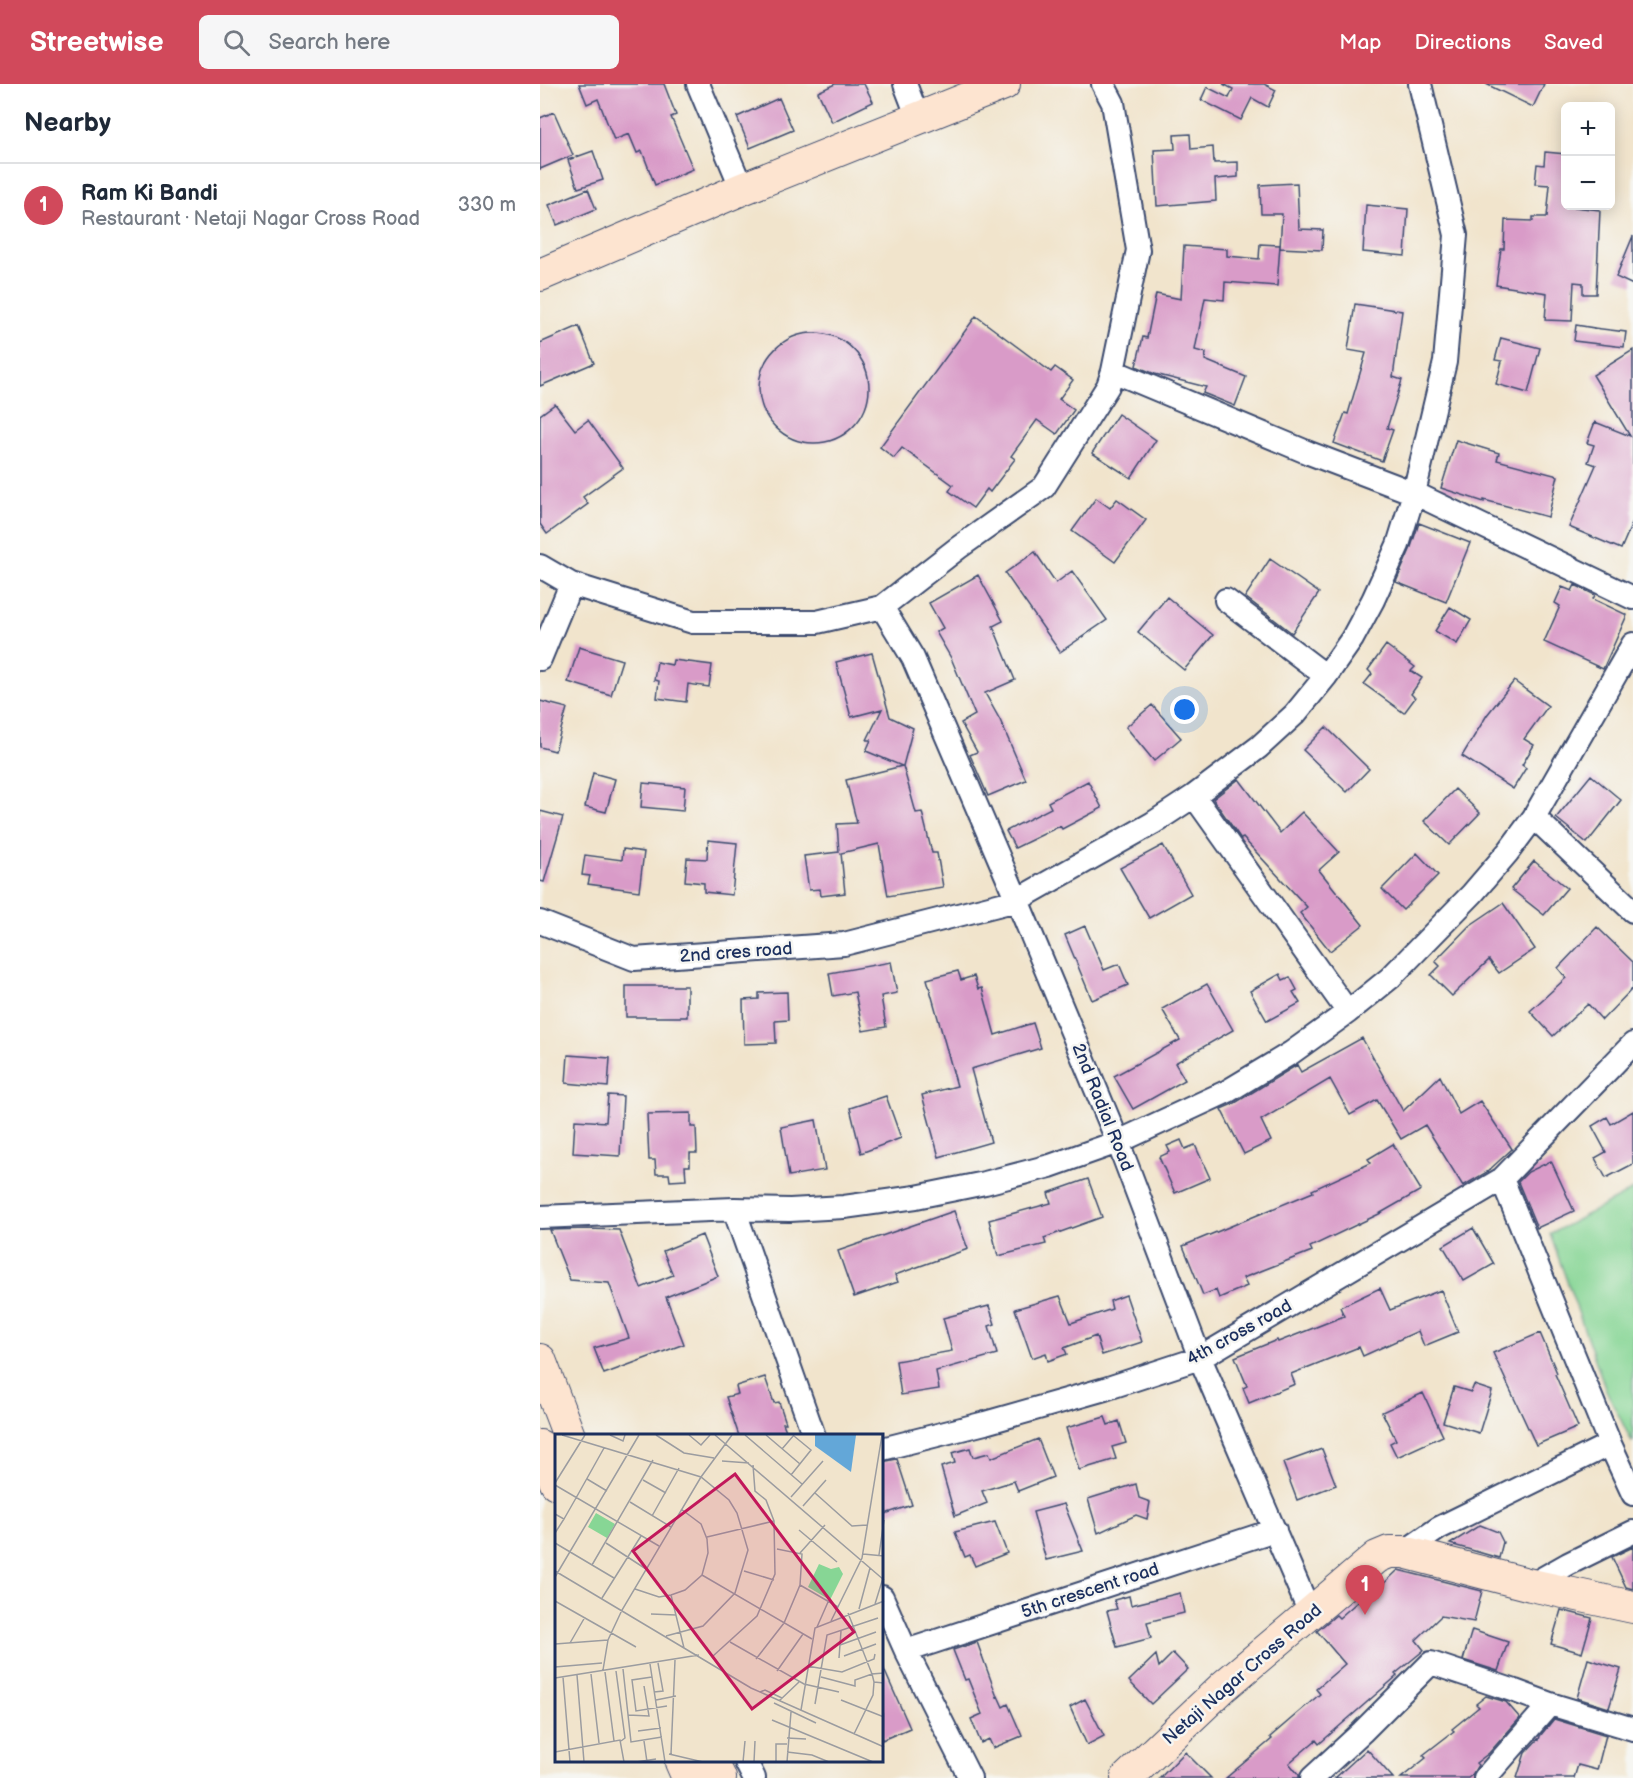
<!DOCTYPE html>
<meta charset="utf-8">
<style>
body{margin:0;font-family:"Balsamiq Sans",sans-serif;background:#f6f6f7;color:#1f2937}
.controls{position:absolute;right:18px;top:18px;display:grid;overflow:hidden;border-radius:9px;box-shadow:0 3px 15px #0003}
.controls button{width:54px;height:54px;display:grid;place-items:center;padding:0;border:0;border-bottom:2px solid #e0e1e3;background:#fff;color:#1f2937;font:30px sans-serif}
.you{position:absolute;left:645px;top:626px;width:21px;height:21px;margin:-15px;border:4px solid #fff;border-radius:50%;background:#1a73e8;box-shadow:0 0 0 9px #1a73e833}
.badge{display:grid;place-items:center;width:39px;height:39px;border-radius:50%;background:#d1495b;color:#fff;font-size:20px;font-weight:700}
.pin{position:absolute;translate:-50% -50px;filter:drop-shadow(0 2px 3px #0008)}
.pin::after{content:'';position:absolute;top:32px;width:21px;height:18px;background:inherit;clip-path:polygon(0 0,100% 0,50% 100%)}
.list{margin:0;padding:0;list-style:none}
h2{display:flex;justify-content:space-between;align-items:center;height:78px;margin:0;padding:0 24px;font-size:26px}
h2 small{font-size:20px;font-weight:400;color:#747a83}
.list li{display:grid;grid-template-columns:39px 1fr auto;gap:18px;align-items:center;box-sizing:border-box;height:84px;padding:0 24px;border-top:2px solid #e0e1e3}
.list b{display:block;font-size:22px;white-space:nowrap}
.list p{margin:0;font-size:20px;white-space:nowrap;color:#747a83}
.list em{font-size:20px;font-style:normal;color:#747a83}
.icon{flex:none;width:33px;height:33px;fill:none;stroke:currentColor;stroke-width:2;stroke-linecap:round;stroke-linejoin:round}
.map{position:relative;flex:none;width:1093px;height:1694px;overflow:hidden}
header{display:flex;align-items:center;gap:36px;box-sizing:border-box;height:84px;padding:0 30px;background:#d1495b;color:#fff}
header strong{font-size:28px}
nav{display:flex;gap:33px;margin-inline-start:auto;font-size:21px}
.search{width:420px;height:54px;background:#f6f6f7;display:flex;align-items:center;gap:15px;box-sizing:border-box;padding:0 21px;border-radius:9px;color:#747a83;font-size:22px}
main{display:flex}
aside{flex:1;background:#fff}
.map>svg:first-child{display:block}
</style>
<header>
<strong>Streetwise</strong>
<div class="search"><svg class="icon" aria-label="search" viewBox="0 0 24 24"><circle cx="10" cy="10" r="6"/><path d="M15 15l6 6"/></svg>Search here</div>
<nav><a>Map</a><a>Directions</a><a>Saved</a></nav>
</header>
<main>
<aside>
<h2>Nearby<small></small></h2>
<ul class="list">
<li><span class="badge">1</span><div><b>Ram Ki Bandi</b><p>Restaurant · Netaji Nagar Cross Road</p></div><em>330 m</em></li>
</ul>
</aside>
<div class="map">
<svg width="1093" height="1694" viewBox="0 0 1093 1694">
<rect width="100%" height="100%" fill="#f6f6f2"/>
<filter id="ink" filterUnits="userSpaceOnUse"><feTurbulence type="fractalNoise" baseFrequency=".0167" numOctaves="2"/><feDisplacementMap in="SourceGraphic" scale="12" xChannelSelector="R" yChannelSelector="G"/><feConvolveMatrix kernelMatrix="1 2 1 2 8 2 1 2 1" color-interpolation-filters="sRGB"/></filter>
<filter id="wash" filterUnits="userSpaceOnUse"><feTurbulence type="fractalNoise" baseFrequency=".008" numOctaves="4" result="noise"/><feDisplacementMap in="SourceGraphic" scale="24" xChannelSelector="R" yChannelSelector="G"/><feGaussianBlur stdDeviation="1.35" result="paint"/><feColorMatrix in="noise" values="0 0 0 0 0 0 0 0 0 0 0 0 0 0 0 0 0 1.4 0 .05"/><feComposite in="paint" operator="in"/></filter>
<g filter="url(#wash)">
<rect width="100%" height="100%" fill="#f1e4cc"/>
<path fill="#87d695" stroke="#51827a" stroke-width="1.5" d="M1093,1106V1357L1092,1358L1066,1306L1010,1150Z"/>
<g id="blocks">
<path fill="#d99bc8" d="M39,0H124L136,31L131,33L153,85L115,101L102,67L97,69L89,50L74,56L58,15L47,20Z
M295,0H324L333,18L292,38L278,8Z
M683,0H724L736,6L728,23L712,14L701,36L661,16L667,3L689,14L693,5Z
M946,0H1004L993,23Z
M239,14L253,46L210,64L197,33Z
M14,28L33,71L0,85V34Z
M650,50L651,65L673,63L674,79L698,78V93L675,95L676,117L617,122L614,66L635,65L634,51Z
M53,67L63,96L38,104L28,76Z
M1005,68L1026,70V122L1060,126L1056,210H1043V199L1034,198L1032,237L1005,236L1007,209L956,201L961,165H964L965,136L993,137V133H1007L1010,101L995,100L997,80L1004,81Z
M757,99L759,145L783,146L782,166L740,164L742,130H721L720,101Z
M48,105L56,125L17,141L9,121Z
M826,121L868,125L865,172L823,168Z
M1093,152V201L1076,193Z
M720,160L740,161L737,202L685,198L684,216L665,214L655,266L666,269L665,276L706,293L695,322L663,309L666,303L615,290L596,282L603,253L607,254L616,210L641,215L644,162L687,165V172L719,175Z
M815,220L862,227L853,293L862,296L847,344L853,346L842,377L794,359L805,329L808,330L826,269L808,266Z
M436,232L511,288L515,283L533,296L519,315L534,326L517,350L497,336L471,372L475,375L450,408L447,405L433,424L409,407L413,401L362,364L354,374L340,363Z
M1036,241L1054,244V245V244L1086,248L1084,263L1034,257Z
M39,242L54,279L0,302V259Z
M219 304a55 55 0 1 1 110 0a55 55 0 1 1-110 0Z
M961,254L1000,264L988,309L956,300L962,277L955,276Z
M1093,266V437L1081,465L1029,443L1056,381L1048,378L1054,361L1047,359L1055,338L1090,352L1053,291Z
M15,320L35,346L48,336L83,384L43,413L48,420L7,450L0,440V331Z
M578,330L616,356L591,394L552,369Z
M916,356L959,369L957,376L1018,392L1008,433L944,416V418L901,404Z
M556,414L570,424L577,415L606,436L575,478L532,447Z
M879,439L930,459L906,518L856,498L870,466Z
M495,468L516,499L532,487L567,536L520,568L465,489Z
M730,475L779,509L752,549L705,513Z
M438,491L463,537L453,542L475,596L445,609L460,636L486,696L448,712L430,671L437,668L421,639L435,631L411,574L396,548L403,544L389,519Z
M1035,501L1055,511L1053,515L1087,531L1063,585L1004,558L1020,522L1015,519L1022,503L1032,507Z
M627,513L673,551L644,586L598,548Z
M910,523L931,536L917,560L895,547Z
M846,561L875,583L871,587L882,594L871,610L875,614L864,629L824,600L832,590L828,586Z
M39,563L82,576L71,611L28,598Z
M332,569L350,633L373,644L363,682L376,729L382,728L392,769H397L403,803L348,812L339,760L301,769L305,809L281,812L280,805L269,806L264,772L299,768L297,740L317,739L306,696L362,682L326,667L331,656H327L342,625L311,633L296,578Z
M133,576L172,581L169,603L148,600L146,618L117,614L119,597L114,596L117,578L132,581Z
M974,597L1008,622L984,655L994,661L982,681L986,684L973,705L922,672L947,631Z
M0,617L27,624L15,667L0,663Z
M612,621L641,654L614,677L586,643Z
M786,643L829,685L807,708L763,666Z
M53,689L75,695L66,728L45,723Z
M1051,691L1081,716L1047,759L1016,734Z
M699,695L740,749L762,728L799,768L779,786L823,841L790,867L760,829L767,823L703,754L701,755L673,715Z
M548,697L562,724L522,745L520,742L475,764L466,747L511,724L508,718Z
M103,699L145,703L143,727L101,723Z
M915,705L940,729L909,761L884,737Z
M0,727L23,733L4,798L0,797Z
M168,756L197,759L192,811L164,808V799L145,797L147,774L167,775Z
M623,761L651,810L609,834L580,784Z
M83,765L104,768L99,807L48,800L50,792L42,791L45,771L82,776Z
M877,769L898,791L863,826L842,805Z
M994,777L1027,804L1004,831L971,805Z
M963,819L995,865L959,889L949,876L912,912L891,891L900,882L895,877L929,842Z
M545,842L564,886L579,880L588,901L552,916L525,851Z
M1057,843L1093,878V904L1062,936L1048,920L1013,952L990,927L1026,894L1018,884Z
M351,878L357,909L341,912L346,943L323,947L315,908L293,912L289,889Z
M418,887L421,896L434,892L438,905L442,904L455,951L493,939L501,964L431,985L451,1058L399,1073L382,1011L417,1002L387,895Z
M740,890L743,896L750,893L757,906L753,908L760,919L727,937L710,907Z
M667,900L693,946L635,979L645,996L593,1025L574,992L640,956L622,925Z
M86,902H147V933H86Z
M247,908L248,936L235,937L236,959L204,960L203,916L219,915V909Z
M822,954L863,1027L900,992L919,1030L940,1017L972,1065L947,1088L923,1102L885,1041L861,1055L837,1016L810,1031L790,995L721,1036L731,1057L704,1070L681,1025L695,1019L757,981L761,988Z
M28,971L70,974L68,1003L26,999Z
M68,1011L83,1012L80,1072L33,1069L35,1036L66,1038Z
M346,1012L361,1054L321,1069L310,1024Z
M1093,1027V1080L1066,1094L1055,1074L1066,1068L1052,1042L1067,1033L1071,1040Z
M151,1029V1043H156L157,1069H150V1082H145L146,1096L130,1097L129,1090H116L115,1076H109L107,1030Z
M276,1036L285,1086L249,1092L241,1043Z
M641,1056L645,1065L655,1061L670,1094L635,1109L619,1073L630,1068L627,1062Z
M853,1060L881,1106L839,1130L770,1163L772,1167L703,1194L707,1202L679,1214L676,1206L663,1211L643,1162L773,1108L772,1106L831,1079L828,1075Z
M1011,1077L1034,1127L997,1144L978,1098L988,1088Z
M548,1095L562,1133L504,1154L506,1160L458,1172L449,1136L511,1119L508,1109Z
M414,1127L428,1165L355,1191L358,1198L314,1213L298,1167Z
M933,1144L954,1180L924,1197L903,1162Z
M48,1145L79,1146L101,1204L133,1191L123,1167L162,1151L178,1192L126,1213L144,1260L64,1290L54,1264L89,1254L69,1199L30,1196L10,1146Z
M840,1204L850,1226L901,1206L918,1248L884,1262L878,1247L823,1272L819,1263L751,1290L755,1300L709,1319L703,1304L707,1302L695,1273L737,1256L738,1258L804,1232L800,1223Z
M586,1211L602,1258L562,1271L556,1252L524,1264L527,1270L508,1277L506,1269L492,1274L475,1225L520,1212L531,1239L572,1225L570,1217Z
M449,1222L455,1240L449,1242L457,1270L396,1287L399,1305L361,1311L356,1277L412,1267L403,1234Z
M1000,1249L1017,1289L1015,1290L1038,1343L996,1361L953,1269Z
M225,1293L234,1319L239,1318L246,1339H243L248,1352H199L186,1313L198,1310L196,1302Z
M934,1301L952,1307L939,1349L903,1338L914,1303L931,1308Z
M883,1309L903,1352L857,1373L850,1359L856,1356L842,1328Z
M565,1333L568,1341L579,1337L586,1359L572,1363L576,1375L539,1386L526,1344Z
M498,1355L513,1393L478,1407L474,1397L442,1407L447,1419L415,1432L401,1383L415,1379L412,1369L430,1364L433,1373L449,1369L451,1374Z
M782,1365L796,1401L757,1416L743,1379Z
M357,1375L372,1421L342,1431V1378Z
M596,1400L599,1414L610,1418L607,1435L596,1431L558,1449L548,1415Z
M524,1420L543,1467L506,1476L493,1428Z
M455,1438L467,1469L435,1482L430,1471L425,1473L415,1448Z
M940,1441L958,1448L963,1458L959,1474L910,1460Z
M1093,1463V1505L1086,1503L1072,1473Z
M858,1486L942,1507L934,1538L901,1532L876,1556L884,1566L855,1590L857,1592L779,1660L776,1656L749,1679L759,1691V1694H686L732,1655L730,1653L780,1610L776,1605L805,1580L777,1547L796,1531L799,1534L830,1507L833,1510Z
M640,1509L644,1529L607,1538L611,1554L577,1563L567,1527L577,1525L574,1516L589,1512L591,1521Z
M1021,1526L1052,1534L1042,1569L1011,1560Z
M932,1546L968,1558L958,1587L923,1576Z
M437,1558L457,1613L458,1612L463,1623L468,1620L482,1652L453,1664L449,1655L441,1659L431,1635L442,1630L428,1595L425,1596L413,1566Z
M633,1569L648,1585L611,1620L589,1597L616,1571L619,1583Z
M1048,1575L1081,1585L1069,1624L1037,1614Z
M342,1581L370,1644L342,1656Z
M946,1612L966,1618L980,1634L949,1669L936,1679L938,1681L932,1691L928,1694H861L886,1674L883,1671L914,1647L912,1645L939,1623L936,1620Z
M545,1615L564,1652L547,1661L530,1623Z
M1014,1635L1066,1651L1057,1686L1038,1681L1034,1694H977L985,1669L998,1655L999,1656L1000,1652Z
M827,1665L853,1694H795Z
M645,1668L671,1694H620Z"/>
</g>
</g>
<g filter="url(#ink)">
<use href="#blocks" fill-opacity="0" stroke="#3b4a6e" stroke-width="1.5"/>
<g fill="none" stroke-linecap="round" stroke-linejoin="round">
<defs>
<path id="street" d="M158,0L202,105
M365,0L378,34
M573,287L769,369L874,409L1093,514
M0,482L31,500L153,538H277L342,523L418,464L504,403L568,302L573,287L598,166L573,19L563,0
M686,516L786,592
M342,523L373,574L477,816L578,1058L660,1274L770,1529
M0,575L31,500
M654,712L808,928
M994,733L1093,827
M0,838L94,875L304,860L477,816L613,739L654,712L719,663L755,630L786,592L812,555L833,516L858,461L874,409L905,278L916,151L880,0
M962,1095L1070,1360L1093,1410
M194,1125L274,1352
M0,1133L194,1125L250,1126L304,1123L376,1113L445,1099L510,1082L578,1058L688,1007L751,969L808,928L850,894L932,810L968,768L994,733L1093,560
M342,1365L445,1339L565,1305L660,1274L962,1095L1093,960
M864,1468L899,1444L1070,1360
M991,1501L1028,1480L1093,1448
M342,1513L366,1567L430,1694
M366,1567L735,1446
M206,1678L214,1694
M772,1694L822,1648L891,1579L975,1607L1010,1620L1093,1645
M945,1694L1010,1620"/>
<path id="secondary" d="M0,191L202,105L464,0
M0,1276L29,1352
M0,1362L16,1399
M141,1678L148,1694
M172,1678L180,1694
M587,1694L684,1602L837,1473L849,1468H864L991,1501L1093,1523"/>
</defs>
<use href="#street" stroke="#3b4a6e" stroke-width="26"/>
<use href="#secondary" stroke="#3b4a6e" stroke-width="34"/>
<use href="#street" stroke="#fff" stroke-width="22"/>
<use href="#secondary" stroke="#fde4d0" stroke-width="32"/>
</g>
</g>
<g text-anchor="middle" stroke-width="5" stroke-linejoin="round" paint-order="stroke">
<g font-size="18" fill="#1b2f5e" stroke="#f6f6f2">
<text transform="translate(196 868) rotate(-4)" y="6">2nd cres road</text>
<text transform="translate(563 1023) rotate(68)" y="6">2nd Radial Road</text>
<text transform="translate(699 1248) rotate(-29)" y="6">4th cross road</text>
<text transform="translate(550 1506) rotate(-18)" y="6">5th crescent road</text>
<text transform="translate(702 1590) rotate(-41)" y="6">Netaji Nagar Cross Road</text>
</g>
</g>
<g transform="translate(15 1350)">
<rect width="328" height="328" fill="#f1e4cc"/>
<path d="M41,79L60,90L52,104L33,93ZM264,130L276,135L284,133L288,140L275,166L253,153Z" fill="#87d695"/>
<path d="M260,1H301L296,38L260,12Z" fill="#63a7d8"/>
<path fill="none" stroke="#9b9ca0" stroke-width="1.5" d="M7,1L146,43L174,66L182,79L193,116L180,159L148,192L111,202M55,1L68,7L70,1M101,1L129,19L159,24M134,1L146,11L155,1M160,1L329,146M190,1L247,50M211,1L245,30M227,15L239,1M167,27L194,29M236,41L256,16L239,2M32,45L52,57M88,46L111,59M0,49L30,1M0,51L104,112M260,59L297,92L312,91M236,63L268,27M21,64L49,14M75,68L116,93M248,72L271,46M0,80L9,85L0,99M97,82L124,34M9,85L21,64M244,96L282,128M152,103L219,87M0,109L59,144M51,109L91,135M245,119L270,91M308,120L329,122M324,121L329,86M37,131L98,26M0,137L196,254L329,313M189,137L219,146M147,141L257,205M0,143L84,1M245,151L283,173M80,155L104,163L116,161L130,156L147,141L153,119L152,105L146,90L126,75M116,161L129,214M47,164L86,102M0,167L81,213M320,170L328,144M304,175L315,134M96,180L121,181M276,187L307,124L327,1M262,193L273,168M175,208L249,250L284,258M15,209L30,183M0,210L53,206M285,211L321,198M158,222L202,182L220,140L219,87L211,66L200,57L198,31M289,222L321,210M284,224L286,197M201,225L229,189L245,151L247,120L222,115M95,230L110,328M252,232L287,238L319,225L320,220M0,233L47,229M68,235L76,308L107,303M48,236L53,206L67,176L146,43L177,1M61,237L70,304L66,307M222,237L248,200M50,238L59,307M329,239L317,240L319,248L329,249M36,240L44,309M22,241L29,328M8,243L15,328M97,243L77,246L81,277L112,272M266,243L300,252V246L317,240L293,179M0,244L144,221M99,258L108,257L103,229M205,258L210,256L227,264M101,266L121,262M286,266L329,283M224,267L244,248M219,269L261,289M260,270L272,201L323,184M246,276L260,194L329,167M73,281L94,282L89,252M217,286L318,328M83,297L106,294M299,300L318,261L319,248M232,304L251,305M89,307L92,328M0,318L65,306L69,328M232,318L257,321L274,328M114,320L148,328M116,320L120,226M81,328L101,325M188,328L190,307M199,328L200,307M221,328V310H232M232,328L236,278"/>
<path fill="#c2185b" fill-opacity="0.15" stroke="#c2185b" stroke-width="3" d="M180,40L299,198L197,275L78,117Z"/>
<rect width="328" height="328" fill="none" stroke="#1b2f5e" stroke-width="3"/>
</g>
</svg>
<div class="controls">
<button>+</button>
<button>−</button>
</div>
<div class="you"></div>
<div class="pin badge" style="left:825px;top:1531px">1</div>
</div>
</main>
